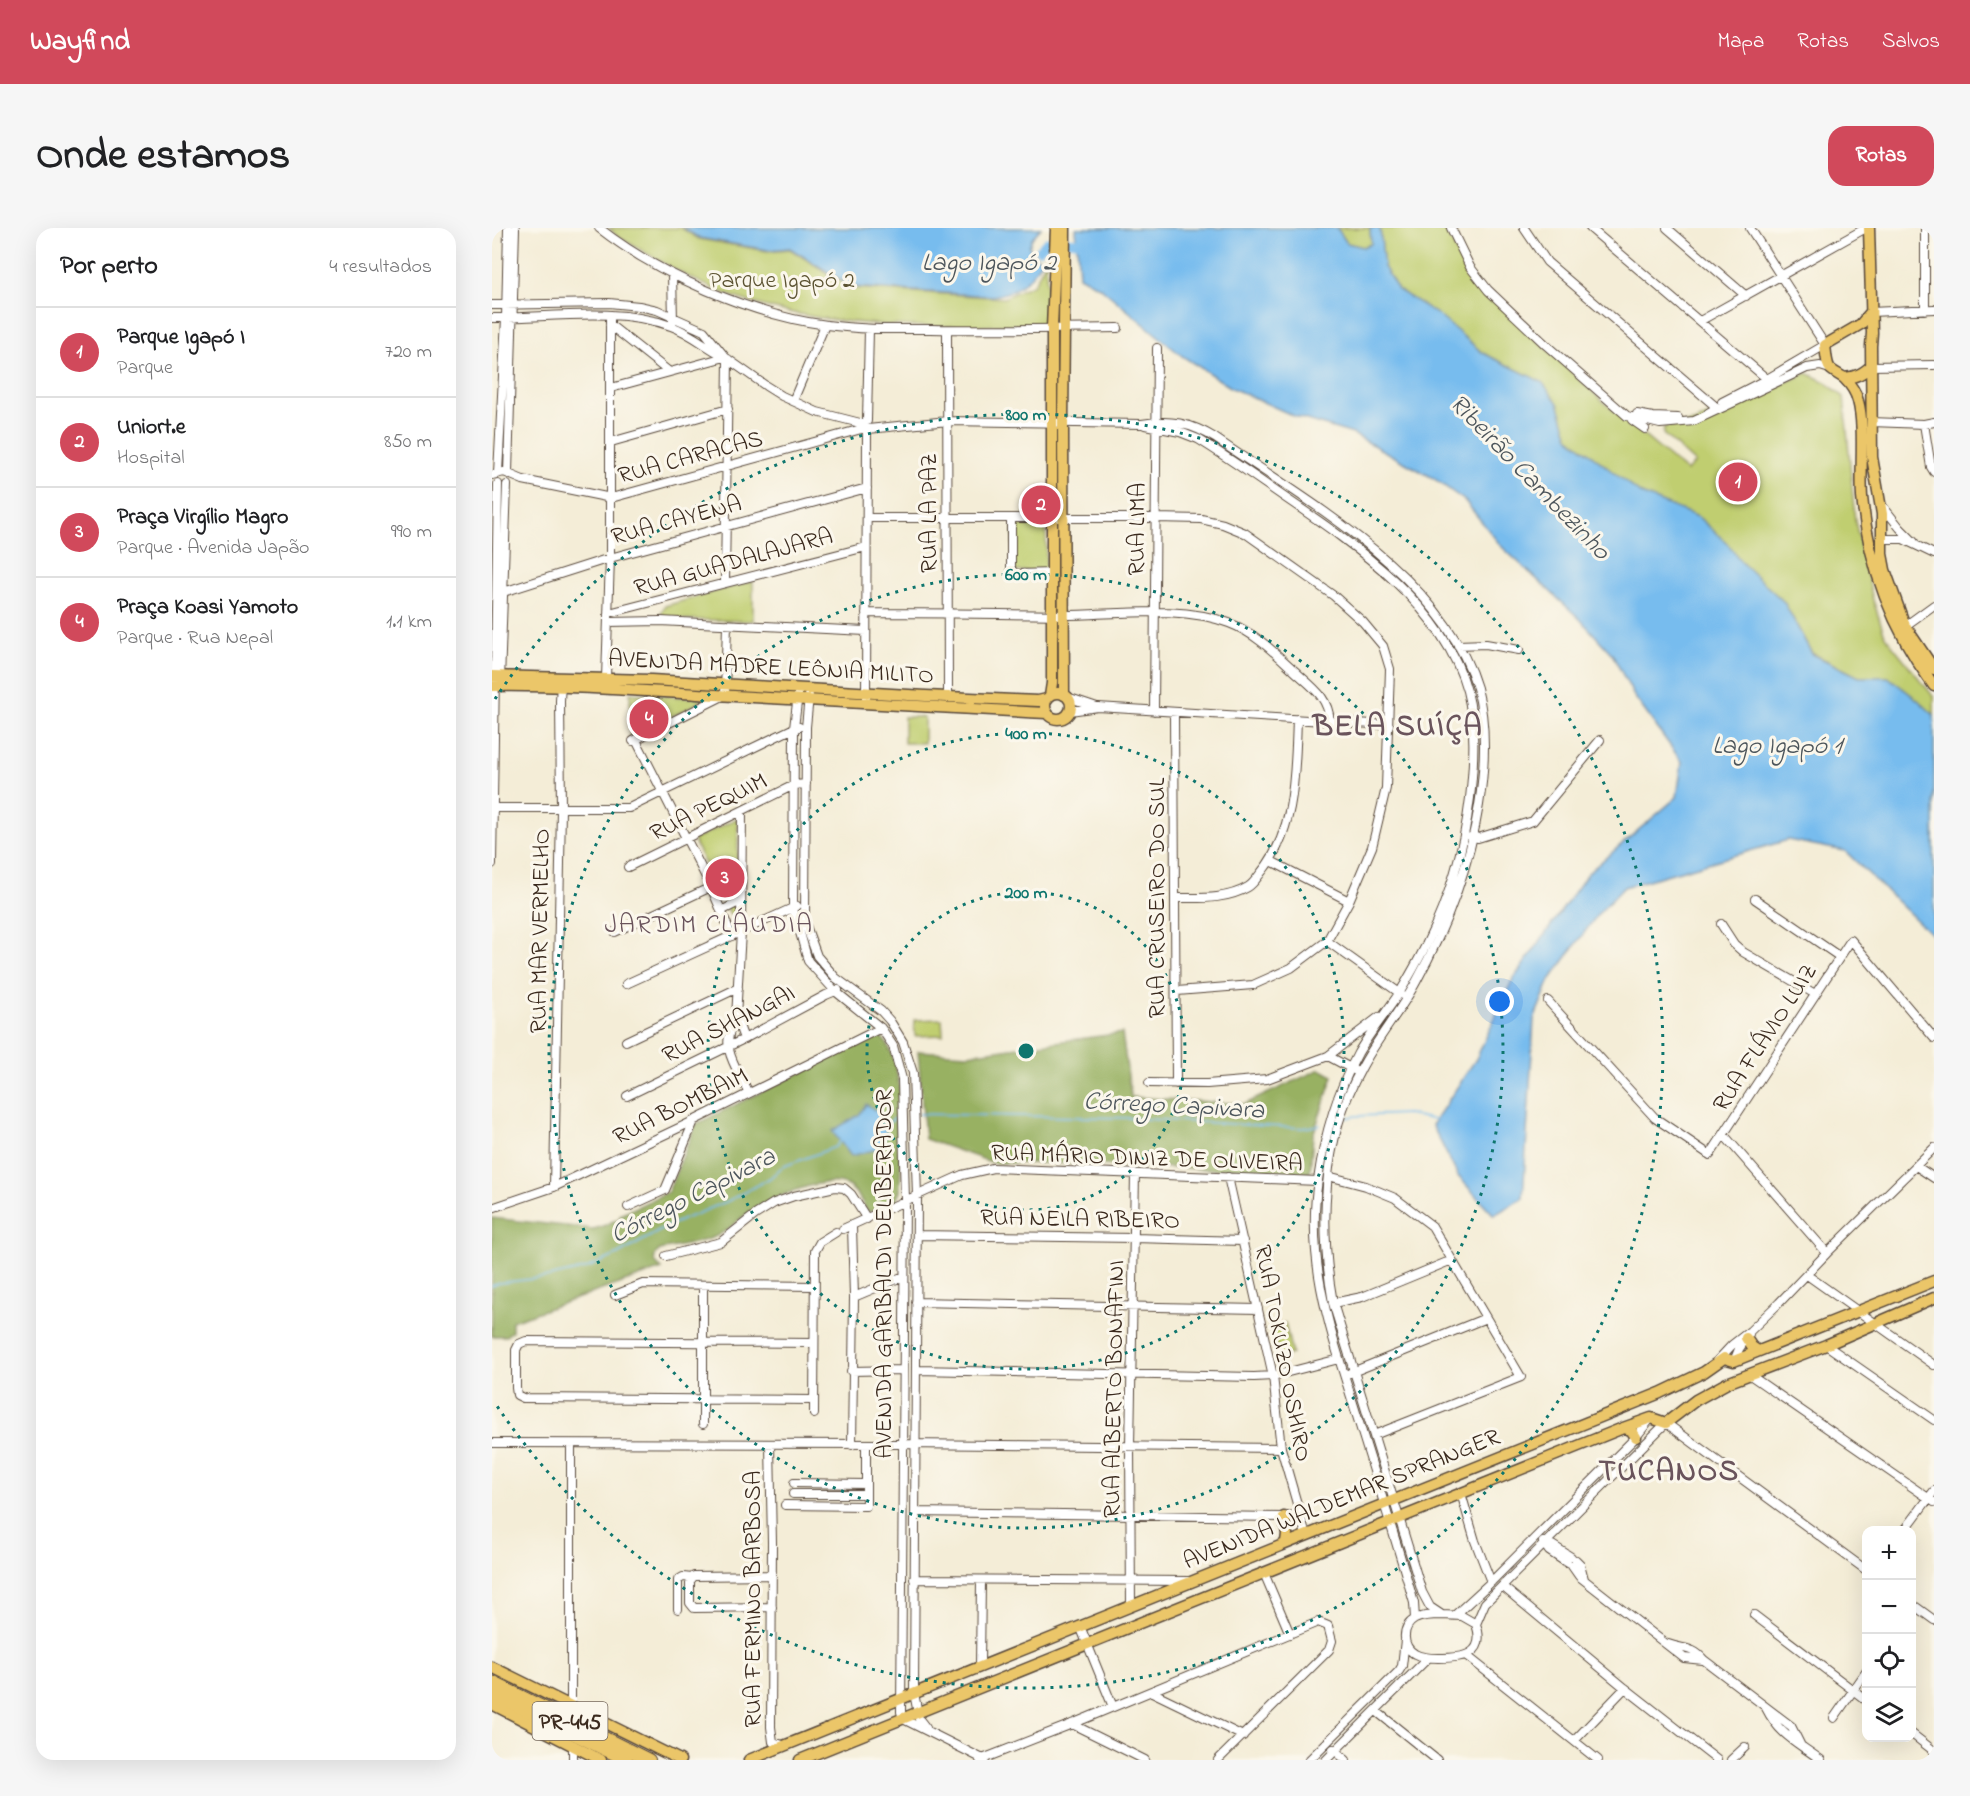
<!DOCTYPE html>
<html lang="pt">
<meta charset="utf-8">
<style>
body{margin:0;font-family:"Indie Flower",sans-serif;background:#f6f6f6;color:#202124}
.controls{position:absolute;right:18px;bottom:18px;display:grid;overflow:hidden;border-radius:12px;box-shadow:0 6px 24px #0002}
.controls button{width:54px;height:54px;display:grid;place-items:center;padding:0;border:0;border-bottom:2px solid #e0e0e0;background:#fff;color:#202124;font:30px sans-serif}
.you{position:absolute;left:1008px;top:774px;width:21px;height:21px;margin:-15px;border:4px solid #fff;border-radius:50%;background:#1a73e8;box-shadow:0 0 0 9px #1a73e833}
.badge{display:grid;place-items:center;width:39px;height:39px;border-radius:50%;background:#d1495b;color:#fff;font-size:20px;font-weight:700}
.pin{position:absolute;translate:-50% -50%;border:3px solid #fff;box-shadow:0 2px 6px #0006}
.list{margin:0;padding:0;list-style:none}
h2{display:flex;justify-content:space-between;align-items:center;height:78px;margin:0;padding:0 24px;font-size:26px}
h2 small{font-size:20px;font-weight:400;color:#757577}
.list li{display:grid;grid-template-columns:39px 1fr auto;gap:18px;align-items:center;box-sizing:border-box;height:90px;padding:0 24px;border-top:2px solid #e0e0e0}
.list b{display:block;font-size:22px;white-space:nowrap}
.list p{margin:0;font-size:20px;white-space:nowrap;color:#757577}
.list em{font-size:20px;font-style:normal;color:#757577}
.icon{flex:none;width:33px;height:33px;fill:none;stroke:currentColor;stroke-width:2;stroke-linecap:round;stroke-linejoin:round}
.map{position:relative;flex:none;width:1442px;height:1532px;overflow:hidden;border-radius:18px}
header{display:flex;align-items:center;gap:36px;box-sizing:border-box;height:84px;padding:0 30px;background:#d1495b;color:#fff}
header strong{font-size:28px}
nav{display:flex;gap:33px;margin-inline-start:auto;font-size:21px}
.intro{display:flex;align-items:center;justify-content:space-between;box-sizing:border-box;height:144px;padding:0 36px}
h1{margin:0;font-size:42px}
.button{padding:15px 27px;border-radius:18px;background:#d1495b;color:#fff;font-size:21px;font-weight:700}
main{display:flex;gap:36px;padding:0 36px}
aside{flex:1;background:#fff;border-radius:18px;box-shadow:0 6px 24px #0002}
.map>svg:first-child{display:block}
</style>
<header>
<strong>Wayfind</strong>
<nav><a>Mapa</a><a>Rotas</a><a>Salvos</a></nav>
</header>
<div class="intro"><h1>Onde estamos</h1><a class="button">Rotas</a></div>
<main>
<aside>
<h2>Por perto<small>4 resultados</small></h2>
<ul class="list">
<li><span class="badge">1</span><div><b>Parque Igapó I</b><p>Parque</p></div><em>720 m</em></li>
<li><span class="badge">2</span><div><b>Uniort.e</b><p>Hospital</p></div><em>850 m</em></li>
<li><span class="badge">3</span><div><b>Praça Virgílio Magro</b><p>Parque · Avenida Japão</p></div><em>990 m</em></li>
<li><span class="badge">4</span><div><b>Praça Koasi Yamoto</b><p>Parque · Rua Nepal</p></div><em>1.1 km</em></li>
</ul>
</aside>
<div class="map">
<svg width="1442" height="1532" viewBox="0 0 1442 1532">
<rect width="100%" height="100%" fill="#fbf7ec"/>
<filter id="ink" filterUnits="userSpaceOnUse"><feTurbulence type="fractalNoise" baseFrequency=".0167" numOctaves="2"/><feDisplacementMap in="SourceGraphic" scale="12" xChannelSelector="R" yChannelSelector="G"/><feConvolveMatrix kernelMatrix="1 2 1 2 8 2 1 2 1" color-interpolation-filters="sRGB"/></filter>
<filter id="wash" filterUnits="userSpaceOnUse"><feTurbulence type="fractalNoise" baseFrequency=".008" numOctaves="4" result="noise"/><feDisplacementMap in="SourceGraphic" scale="24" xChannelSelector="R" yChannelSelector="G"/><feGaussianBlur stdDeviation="1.35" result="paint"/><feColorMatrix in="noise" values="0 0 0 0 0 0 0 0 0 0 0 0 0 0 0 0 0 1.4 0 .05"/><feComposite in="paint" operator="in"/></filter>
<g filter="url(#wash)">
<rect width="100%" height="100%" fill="#f4edd7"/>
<path fill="#c0ce70" stroke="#7e7c47" stroke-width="1.5" d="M117,0H189L207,11L275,23L298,21L359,60L512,70L542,56L554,33L556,94L552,96C450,100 346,103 248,71C204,56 164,30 125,8Z
M845,0H878L879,16L872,19L855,15Z
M888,0H953L975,46L1108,171L1194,243L1203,235L1171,206L1172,199L1202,194L1315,145L1333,154L1352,169L1363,293L1381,372L1393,408L1442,469V487L1426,472L1396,449H1367L1320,425L1292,374L1251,336L1234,314L1206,289L1149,266L1077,209L1066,175L1050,154L991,125L945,86L906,62L892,39Z
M521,297H554V344L521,343Z
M261,353V393L175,391L169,385L173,378Z
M138,465L214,471L138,509Z
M412,489H432V515H412Z
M246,590L245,687L241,692L201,612Z
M450,791L451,807L423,808L422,792Z
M793,1095L800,1126L787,1129L780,1097Z"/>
<path fill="#98b162" stroke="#6a6e40" stroke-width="1.5" d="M630,805L639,869L753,876L828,841L841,848L821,907L818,945L555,935H502L433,911L426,823L476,826Z
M386,807C417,825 408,930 408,963L404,973L377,984L375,983C370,974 365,963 356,958C333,945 276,972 256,985C245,992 235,1005 222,1009C206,1016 186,1018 168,1022C159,1029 162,1035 170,1041L20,1093V1103L14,1108H0V990L101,1001L109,999L128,990V987L176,964L204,896Z"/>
<path fill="#77bcee" stroke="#597386" stroke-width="1.5" d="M191,0H549L540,10L537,19L543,28L549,33C539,53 523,65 501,68L360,59L298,20L276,22L207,10Z
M584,0H845L855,15L871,19L879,16L878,0H888L892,39L906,62L945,86L991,125L1050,154L1066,175L1077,209L1149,266L1206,289L1234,314L1251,336L1292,374L1320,426L1367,449H1396L1426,472L1442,487V709L1353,623L1296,612L1132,659L1105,687L1058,752L1042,791L1031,970L1002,987L966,948L940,897L984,831L1020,753L1096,645L1185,569L1190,534L1142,468L1120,426L1087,390L1010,319L973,273L941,250L861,206L802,188L740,160L690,128L609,60L587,48Z
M374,876L393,889L394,909L389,920L359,928L340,903L367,887Z"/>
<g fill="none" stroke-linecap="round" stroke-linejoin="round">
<path stroke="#77bcee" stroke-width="1.5" d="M427,886L636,890L811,900L828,897
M854,890L864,888L916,886L942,892
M392,897L406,889
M0,1058L7,1055L57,1049L93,1041L125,1027L178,997L236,973L278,950L290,939L343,919L349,912"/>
<path stroke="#77bcee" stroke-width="9" d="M547,22L555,14L567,12L595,15"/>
</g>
</g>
<g filter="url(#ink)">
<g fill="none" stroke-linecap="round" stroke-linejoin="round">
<defs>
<path id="minor" d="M107,0C167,47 259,87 335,97C370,102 405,101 439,101C502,102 564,101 626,100
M959,0L978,39L996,62L1054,117L1135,188L1168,196L1202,193L1315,140L1328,138L1338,141
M1032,0L1055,34L1223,178L1221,182L1216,185
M1098,0L1275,151
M1175,0L1254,68
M1433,0V82
M180,46L181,93
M0,77L117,75L147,78L165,82L212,103L233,129L274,158L290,168L325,184L372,196
M1379,84L1442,81
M0,90C57,90 125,78 179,98C197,104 213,118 230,127
M1208,93L1374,0
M118,97L176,143
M455,102L456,469
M1379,138L1442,137
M119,160L233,129
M301,173L333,97
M1230,174L1275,151L1333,117L1258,0
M1145,186L1161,189L1186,190
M1140,192L1153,201
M375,193L377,101
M1379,194L1432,196L1442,194
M1432,196L1439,239L1442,244
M653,197L688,204L706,211C737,230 766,251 795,271C864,318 952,378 975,463C984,498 982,534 978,570C972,621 957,671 934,717C926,733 917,749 908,764C894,785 878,804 866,825C845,864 832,909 826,952C813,1037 841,1110 865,1188C884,1250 904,1312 922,1375L923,1391
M376,201L456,193L650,196C677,191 699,195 723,210C813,272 952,348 985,460C995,497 993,539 987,577C977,640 955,698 924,754C908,784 885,810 869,841C830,911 827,998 841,1075L930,1364L938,1379L950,1387
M119,214L236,181
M6,245L14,90L16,0
M16,245L23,0
M0,247L12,244L31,252L119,270L373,200
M1389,276L1408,300L1422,314
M375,290H664L709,291L731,296L753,305L842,368L871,394L891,418L898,441L894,560L880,619L857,673L835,713L799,740L761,757L685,763
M519,290V340L521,344L525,346L561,345
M1389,311H1411L1442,326
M233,354L236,131
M5,366L118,330L375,260
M117,385L374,319
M374,385C440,385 505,386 570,387C623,387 687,376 737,395C764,405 785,427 806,446C823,461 836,470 838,493
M117,394L168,393L374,403
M1413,398L1442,377
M966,417L994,416L1027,422
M114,450L118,330V87
M8,452L15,257
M306,466L302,500L301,680L316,733L343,763L389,800L401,818L410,851L413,973L409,1484L411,1491L493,1532
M317,468L314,499L313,695L325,728L344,750L389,783L398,793L411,814L421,845L425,968L422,1465L427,1491L434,1500
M575,469L605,479
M374,470L375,201
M578,483L606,479L897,497
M662,483L665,120
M682,485L684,856
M144,512L219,659L240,708
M141,513L233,467L235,396
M2,580H137L302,500L307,499
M250,583L249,704L244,789L252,811
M979,609L986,610L1041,593L1108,512
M779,633L857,673
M0,636L6,256
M136,639L302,557L314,556
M684,670C708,670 734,672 756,659C761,656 765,650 768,646C804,604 803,543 805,491
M1263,671L1348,729
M229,683L249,673
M1229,696L1242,716L1251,724L1323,766
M123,704L219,659
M835,713L909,766
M134,756L305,678
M1056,773L1163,890L1218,927L1359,712L1442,810
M244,789C226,818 243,837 257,865
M134,813L246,760
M836,828L862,842
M657,855L715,856L775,851L836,828L887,789
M135,868L252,811L334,767L346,762
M1232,907L1335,1025
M1424,938L1442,950
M836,948L874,958L903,970L940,998L1029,1149L882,1207
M736,949L781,1148L789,1220L814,1307
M62,959L69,581L68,473L69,455
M136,979L173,962L202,893
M0,980L62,959L193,897L389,800
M351,1001L470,947L501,940L826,953
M425,1007L642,1010L751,1013
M174,1028L229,1014L263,987L282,975L302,968L343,959L352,960L359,966L375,991
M1315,1047L1442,1137
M123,1067L151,1056L322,1058
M362,1069L412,1048
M424,1074L766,1081
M841,1075L870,1069L960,1032
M322,1115L34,1113L27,1116L24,1122V1160L25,1167L31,1170L322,1172
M1334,1117L1442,1192
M1226,1132L1240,1117L1258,1103L1287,1075L1335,1025L1442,920
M1242,1133L1247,1121L1257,1106
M425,1142L762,1149L781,1148L847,1131
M359,1143L410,1142
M858,1145L994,1090
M1258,1147L1442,1274
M322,1186L323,1023L328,1014L344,1004
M211,1196V1057
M0,1215L411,1216L789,1220
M278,1217L280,1314L279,1499L281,1514L291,1517
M360,1217L362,1069L360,998
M302,1255L374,1256
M969,1265L983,1313L999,1354
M301,1266H374
M293,1277L374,1278V1216
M423,1284L792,1289L807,1286
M1413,1302L1442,1263
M1051,1314L1057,1323L1075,1335
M1053,1316L1060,1317L1079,1329
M1084,1332L1088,1336L1092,1351
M1080,1338L1087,1348L1192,1430L1211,1432
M772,1345L798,1406
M422,1351L698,1353
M1010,1358L1133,1460L1225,1532
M1420,1376L1442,1392
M639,1378L638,1218L643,946
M280,1379L202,1380L198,1375V1353L202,1348L280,1347
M186,1381V1352L191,1349L200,1350
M950,1387L970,1388L984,1396C995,1428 970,1430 946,1430C939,1430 930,1430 923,1426C910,1419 909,1399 923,1391C931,1387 941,1387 950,1387Z
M1262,1387L1374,1472
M962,1388L999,1354L1144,1209L1159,1190
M984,1396L993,1375L1174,1195L1374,1342
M588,1398L621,1479
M1176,1416C1192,1422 1200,1418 1212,1432L1299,1498L1308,1516
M975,1428L1106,1532
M488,1438L489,1352
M660,1464L751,1508
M79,1478V1216
M1274,1480C1288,1508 1305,1514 1329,1532
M884,1483L945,1532
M1342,1490L1374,1444
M580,1496L653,1532
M1420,1506L1442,1523
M1082,1513L1133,1460
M841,1521L854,1532
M81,1532V1517
M488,1532L580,1496L826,1394L836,1398L840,1413L837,1422L726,1532
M817,1532L907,1443L910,1438L913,1412
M834,1532L936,1430
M1239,1532L1253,1519"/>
<path id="major" d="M1377,0L1380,105L1379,118L1380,229L1390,286V326L1393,342L1413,398L1442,441
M1379,84L1369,96L1333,117C1334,124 1334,133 1337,139C1340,144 1347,146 1352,150C1358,156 1364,164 1366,173C1373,198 1368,240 1370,269C1377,340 1400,400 1442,458
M1352,150C1364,149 1370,146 1379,138
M0,448L159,452L434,468L546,473L555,471
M0,458C68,457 137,462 205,466C321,472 438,479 555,485
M553 478a13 13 0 1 1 26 0a13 13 0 1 1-26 0Z
M572,467L571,195L573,0
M558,468L560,455V101L564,0
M1254,1110L1260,1119L1266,1123
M1131,1200L1139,1202L1144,1209
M792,1289L795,1306L794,1314
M0,1439L188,1532
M0,1476L109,1532
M257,1532L1168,1165L1212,1144L1232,1130L1242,1133L1442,1053
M308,1532L1131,1200L1159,1190L1174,1195L1204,1172L1235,1155L1334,1117L1442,1070"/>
<path id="highway" d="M0,1454L157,1532
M0,1465L134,1532"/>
</defs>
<use href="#minor" stroke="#57473a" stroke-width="10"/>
<use href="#major" stroke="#57473a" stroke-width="13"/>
<use href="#highway" stroke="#57473a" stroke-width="14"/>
<use href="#minor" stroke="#fff" stroke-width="8"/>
<use href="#major" stroke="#ebc669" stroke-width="10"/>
<use href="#highway" stroke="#ebc669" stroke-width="12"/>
</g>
</g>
<g fill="none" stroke="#0f766e" stroke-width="3" stroke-dasharray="3 6">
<circle cx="534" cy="823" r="159"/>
<circle cx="534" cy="823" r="318"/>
<circle cx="534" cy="823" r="477"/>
<path d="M3 471A637 637 0 1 1 3 1175"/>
</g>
<g text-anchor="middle" stroke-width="6" stroke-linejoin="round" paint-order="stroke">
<rect fill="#fbf7ec" stroke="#75685c" stroke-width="1.5" x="40.5" y="1474" width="75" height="38" rx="4.5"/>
<g font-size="22" font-weight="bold" fill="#3b2a1e">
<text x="78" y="1501">PR-445</text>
</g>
<g font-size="24" fill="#5c5332" stroke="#fbf7ec">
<text x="290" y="59">Parque Igapó 2</text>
</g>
<g font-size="24" fill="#3b2a1e" stroke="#fbf7ec">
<text transform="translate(198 228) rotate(-15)" y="8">RUA CARACAS</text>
<text transform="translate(436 285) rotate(-90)" y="8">RUA LA PAZ</text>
<text transform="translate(184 291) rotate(-15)" y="8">RUA CAYENA</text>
<text transform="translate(644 301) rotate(-89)" y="8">RUA LIMA</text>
<text transform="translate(241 333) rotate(-15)" y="8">RUA GUADALAJARA</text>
<text transform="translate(279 438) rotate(3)" y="8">AVENIDA MADRE LEÔNIA MILITO</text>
<text transform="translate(216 578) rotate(-26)" y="8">RUA PEQUIM</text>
<text transform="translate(664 670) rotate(-90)" y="8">RUA CRUSEIRO DO SUL</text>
<text transform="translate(47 703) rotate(-89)" y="8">RUA MAR VERMELHO</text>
<text transform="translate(236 795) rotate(-27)" y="8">RUA SHANGAI</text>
<text transform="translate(1272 809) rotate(-57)" y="8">RUA FLÁVIO LUIZ</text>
<text transform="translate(188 877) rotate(-26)" y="8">RUA BOMBAIM</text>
<text transform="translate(655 929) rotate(2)" y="8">RUA MÁRIO DINIZ DE OLIVEIRA</text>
<text transform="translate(588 990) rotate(1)" y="8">RUA NEILA RIBEIRO</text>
<text transform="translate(391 1046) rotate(-90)" y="8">AVENIDA GARIBALDI DELIBERADOR</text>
<text transform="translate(792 1125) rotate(79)" y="8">RUA TOKUZO OSHIRO</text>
<text transform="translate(621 1161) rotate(-89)" y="8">RUA ALBERTO BONAFINI</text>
<text transform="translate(849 1270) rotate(-22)" y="8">AVENIDA WALDEMAR SPRANGER</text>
<text transform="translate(260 1371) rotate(-90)" y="8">RUA FERMINO BARBOSA</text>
</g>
<g font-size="26" font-style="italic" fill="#4d565c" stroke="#fbf7ec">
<text x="497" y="42">Lago Igapó 2</text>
<text transform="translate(1039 248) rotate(46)" y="9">Ribeirão Cambezinho</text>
<text x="1285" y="525">Lago Igapó 1</text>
<text transform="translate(682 876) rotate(3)" y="9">Córrego Capivara</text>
<text transform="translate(200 966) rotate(-27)" y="9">Córrego Capivara</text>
</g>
<g font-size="26" letter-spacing="1.5" fill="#6a545c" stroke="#fbf7ec">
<text x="217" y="704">JARDIM CLÁUDIA</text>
</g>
<g font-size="30" font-weight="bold" letter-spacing="1.5" fill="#6a545c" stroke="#fbf7ec">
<text x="906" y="507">BELA SUÍÇA</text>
<text x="1177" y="1252">TUCANOS</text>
</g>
</g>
<circle cx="534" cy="823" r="9" fill="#0f766e" stroke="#fbf7ec" stroke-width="3"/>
<g font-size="18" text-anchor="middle" font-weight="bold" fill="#0f766e" stroke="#fbf7ec" stroke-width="6" stroke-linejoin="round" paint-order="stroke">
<text x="534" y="192">800 m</text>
<text x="534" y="352">600 m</text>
<text x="534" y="511">400 m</text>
<text x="534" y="670">200 m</text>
</g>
</svg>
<div class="controls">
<button>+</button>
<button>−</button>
<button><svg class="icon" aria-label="locate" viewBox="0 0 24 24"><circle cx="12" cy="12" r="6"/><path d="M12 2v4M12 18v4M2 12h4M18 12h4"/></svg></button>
<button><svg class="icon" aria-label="layers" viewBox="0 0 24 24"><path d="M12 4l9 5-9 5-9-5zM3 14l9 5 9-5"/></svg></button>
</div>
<div class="you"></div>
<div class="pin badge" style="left:1246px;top:254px">1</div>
<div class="pin badge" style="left:549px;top:277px">2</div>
<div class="pin badge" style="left:233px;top:650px">3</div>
<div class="pin badge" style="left:157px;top:491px">4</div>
</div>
</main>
